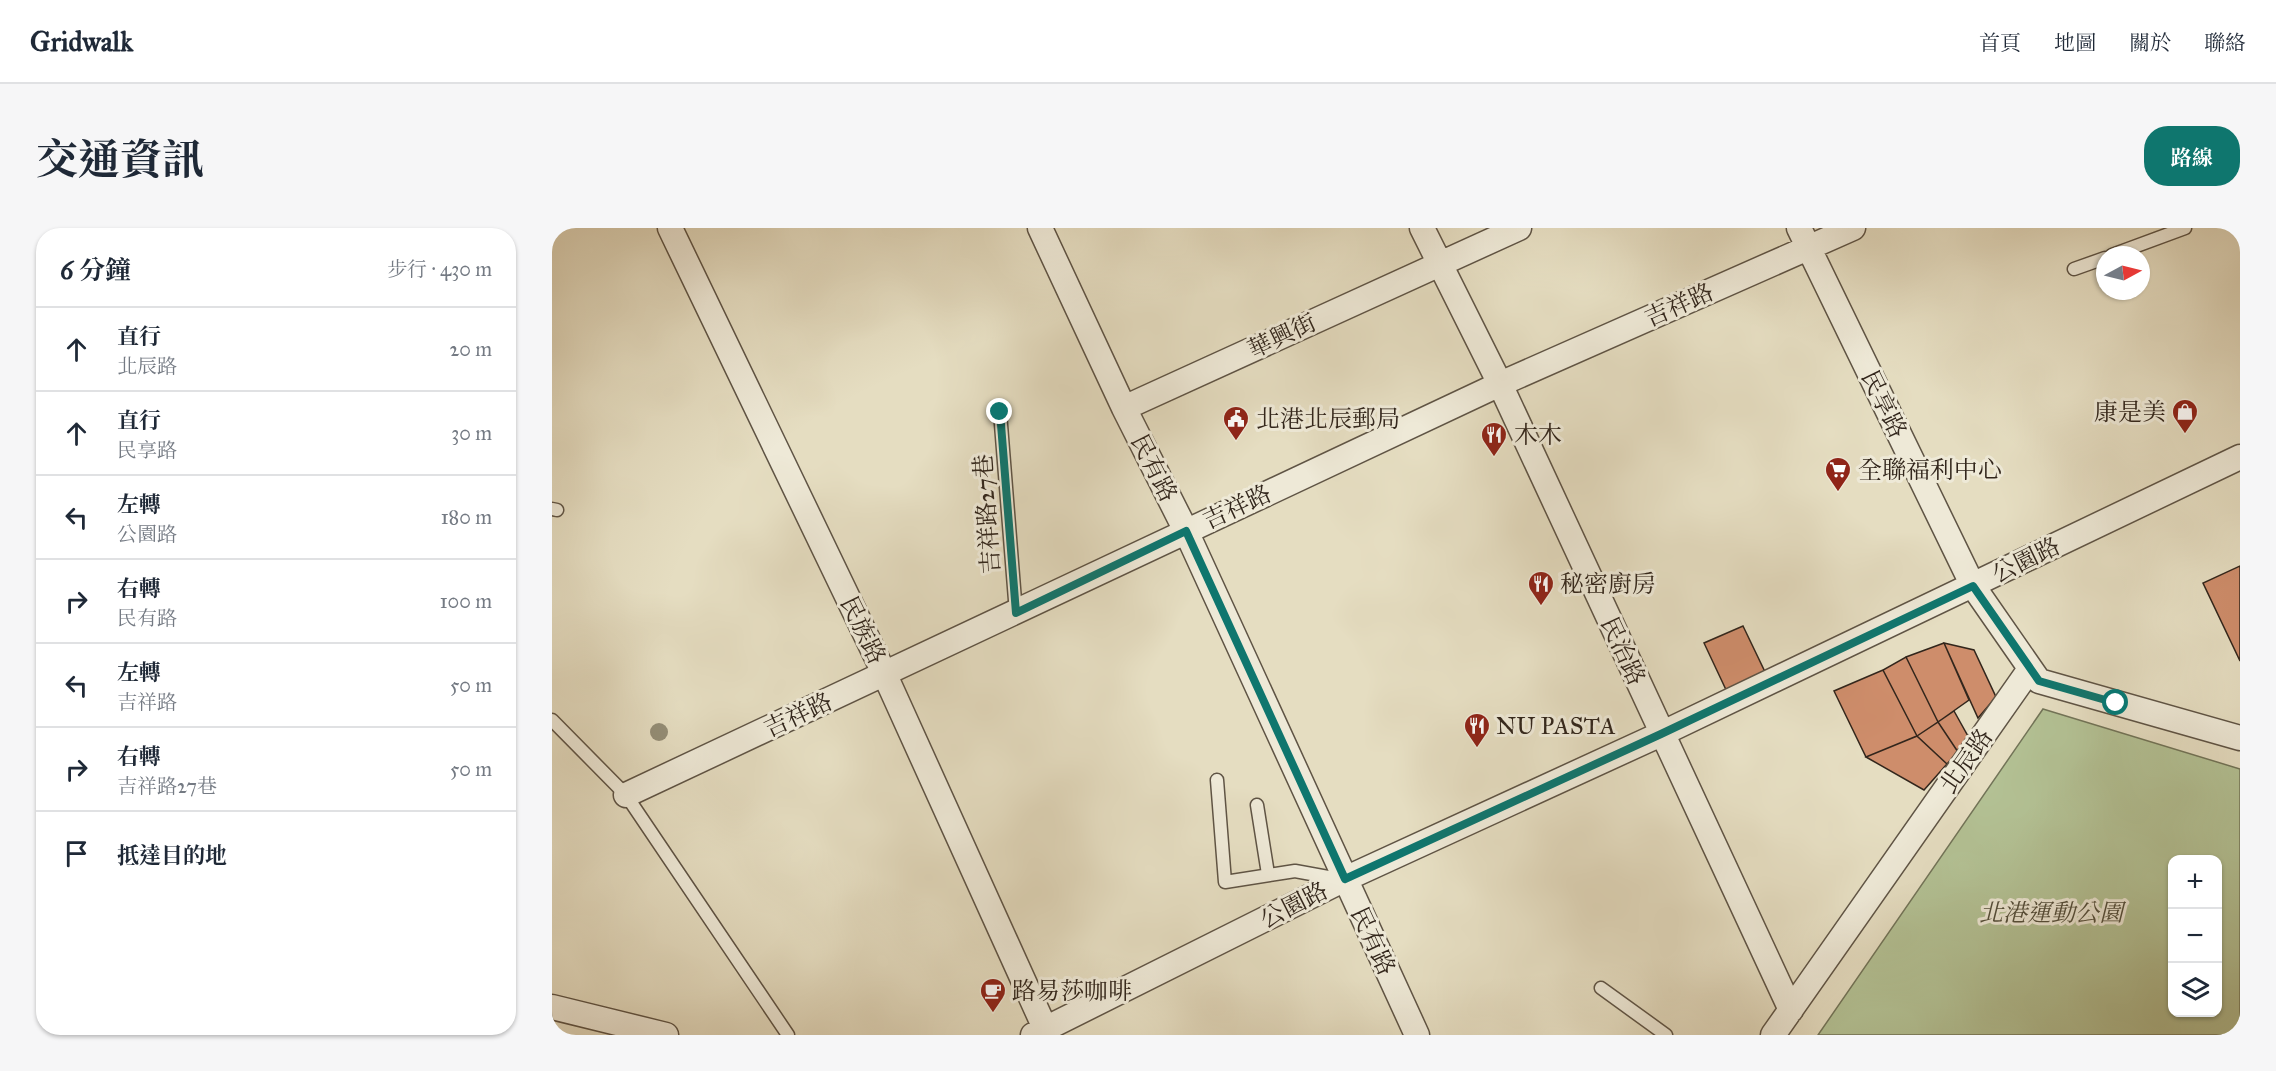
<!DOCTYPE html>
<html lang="zh-TW">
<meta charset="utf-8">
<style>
body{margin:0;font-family:"IM FELL Great Primer","Noto Serif TC",serif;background:#f6f6f7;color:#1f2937}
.controls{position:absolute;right:18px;bottom:18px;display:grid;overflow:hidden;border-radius:12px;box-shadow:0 2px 4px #0004}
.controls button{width:54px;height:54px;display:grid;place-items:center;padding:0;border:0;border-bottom:2px solid #e0e1e3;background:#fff;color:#1f2937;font:30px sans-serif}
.compass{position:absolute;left:1544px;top:18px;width:54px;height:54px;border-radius:50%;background:#fff;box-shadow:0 2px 4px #0004;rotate:83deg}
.stop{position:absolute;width:18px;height:18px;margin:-14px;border:4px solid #0f766e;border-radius:50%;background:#fff}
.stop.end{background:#0f766e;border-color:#fff;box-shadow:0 2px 6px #0008}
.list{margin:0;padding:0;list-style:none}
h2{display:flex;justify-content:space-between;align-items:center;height:78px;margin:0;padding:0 24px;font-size:26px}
h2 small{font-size:20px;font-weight:400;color:#747a83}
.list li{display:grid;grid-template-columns:39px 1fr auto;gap:18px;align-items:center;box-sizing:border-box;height:84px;padding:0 24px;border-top:2px solid #e0e1e3}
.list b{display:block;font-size:22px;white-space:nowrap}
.list p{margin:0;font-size:20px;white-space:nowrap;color:#747a83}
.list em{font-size:20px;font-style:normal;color:#747a83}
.icon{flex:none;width:33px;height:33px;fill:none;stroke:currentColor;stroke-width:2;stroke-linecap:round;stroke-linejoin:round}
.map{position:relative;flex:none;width:1688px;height:807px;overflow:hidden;border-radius:24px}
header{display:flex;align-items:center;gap:36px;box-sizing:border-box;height:84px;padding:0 30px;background:#fff;border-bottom:2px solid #e0e1e3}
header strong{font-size:28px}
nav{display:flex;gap:33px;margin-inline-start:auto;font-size:21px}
.intro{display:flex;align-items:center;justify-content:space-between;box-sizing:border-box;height:144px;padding:0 36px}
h1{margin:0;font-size:42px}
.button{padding:15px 27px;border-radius:24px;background:#0f766e;color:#fff;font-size:21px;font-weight:700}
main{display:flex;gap:36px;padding:0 36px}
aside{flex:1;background:#fff;border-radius:24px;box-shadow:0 2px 4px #0004}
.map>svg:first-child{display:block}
</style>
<header>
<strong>Gridwalk</strong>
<nav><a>首頁</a><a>地圖</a><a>關於</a><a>聯絡</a></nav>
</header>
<div class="intro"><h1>交通資訊</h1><a class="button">路線</a></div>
<main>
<aside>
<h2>6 分鐘<small>步行 · 430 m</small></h2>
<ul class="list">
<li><svg class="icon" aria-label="ahead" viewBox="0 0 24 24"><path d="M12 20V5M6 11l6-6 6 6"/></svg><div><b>直行</b><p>北辰路</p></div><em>20 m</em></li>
<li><svg class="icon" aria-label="ahead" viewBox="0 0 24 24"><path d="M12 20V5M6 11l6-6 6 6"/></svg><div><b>直行</b><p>民享路</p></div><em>30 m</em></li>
<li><svg class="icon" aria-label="left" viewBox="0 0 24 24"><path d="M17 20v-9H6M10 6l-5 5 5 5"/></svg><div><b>左轉</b><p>公園路</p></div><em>180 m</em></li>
<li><svg class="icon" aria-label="right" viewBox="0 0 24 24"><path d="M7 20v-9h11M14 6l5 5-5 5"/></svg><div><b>右轉</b><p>民有路</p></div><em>100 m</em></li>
<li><svg class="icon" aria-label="left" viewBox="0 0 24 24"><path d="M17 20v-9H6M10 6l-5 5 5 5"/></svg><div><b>左轉</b><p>吉祥路</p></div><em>50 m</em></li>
<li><svg class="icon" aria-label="right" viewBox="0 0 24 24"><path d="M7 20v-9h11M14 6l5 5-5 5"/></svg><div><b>右轉</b><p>吉祥路27巷</p></div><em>50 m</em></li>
<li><svg class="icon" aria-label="arrive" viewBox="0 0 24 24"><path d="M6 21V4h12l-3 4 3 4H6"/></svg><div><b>抵達目的地</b></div></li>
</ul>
</aside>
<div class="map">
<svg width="1688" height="807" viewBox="0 0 1688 807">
<rect width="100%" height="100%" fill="#e5ddc1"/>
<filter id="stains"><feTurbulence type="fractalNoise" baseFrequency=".00333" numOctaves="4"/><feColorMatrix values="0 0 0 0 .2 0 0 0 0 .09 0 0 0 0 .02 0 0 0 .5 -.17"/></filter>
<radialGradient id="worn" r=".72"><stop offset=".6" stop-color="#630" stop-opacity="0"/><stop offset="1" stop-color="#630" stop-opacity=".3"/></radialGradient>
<path fill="#b3c194" stroke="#727458" stroke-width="1.5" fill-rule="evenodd" d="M1491,481L1688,541V807H1266ZM1620,632H1666V784H1620Z"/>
<path fill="#ce8d6b" stroke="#32261c" stroke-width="1.5" d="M1688,338V433L1651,355Z
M1191,398L1214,446L1176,466L1152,415Z
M1392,415L1422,422L1444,469L1426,490Z
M1392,415L1417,472L1386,494L1354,429Z
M1354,429L1386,494L1365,508L1331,442Z
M1331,442L1365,508L1314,529L1282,463Z
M1402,483L1417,510L1406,524L1386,494Z
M1386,494L1406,524L1395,536L1365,508Z
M1365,508L1395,536L1372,562L1314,529Z"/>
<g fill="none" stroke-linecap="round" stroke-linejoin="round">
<defs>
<path id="lane" d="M1560,27L1633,0
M1522,41L1553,30
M448,184L464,385
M0,281L5,282
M0,492L74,567L236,807
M665,552L673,654L743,643L787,651
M705,577L716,646
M1049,760L1114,807"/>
<path id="street" d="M118,0L333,447L496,807
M488,0L572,180L634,303L865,807
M870,0L948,156L1239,782
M1247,0L1421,358L1487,453L1688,510
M572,180L967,0
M74,567L948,156L1301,0
M0,779L114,807
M481,807L793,651L1109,506L1688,229
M1221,807L1478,441"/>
</defs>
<use href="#lane" stroke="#5f5445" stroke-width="15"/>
<use href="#street" stroke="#5f5445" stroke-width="27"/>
<use href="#lane" stroke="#eee9d7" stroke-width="12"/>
<use href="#street" stroke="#eee9d7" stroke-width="24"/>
</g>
<circle fill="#948e77" cx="107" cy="504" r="9"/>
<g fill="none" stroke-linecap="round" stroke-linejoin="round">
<path stroke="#0f766e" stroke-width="8" d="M448,184L464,385L634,303L793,651L1109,506L1421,358L1487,453L1564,475"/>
</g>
<defs>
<symbol id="shop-pin" viewBox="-11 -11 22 30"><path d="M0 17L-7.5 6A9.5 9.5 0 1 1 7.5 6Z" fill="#8f2418" stroke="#eee9d7"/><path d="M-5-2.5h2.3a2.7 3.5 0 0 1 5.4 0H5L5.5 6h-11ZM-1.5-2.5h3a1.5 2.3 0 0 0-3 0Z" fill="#fff"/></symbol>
<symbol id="civic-pin" viewBox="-11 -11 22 30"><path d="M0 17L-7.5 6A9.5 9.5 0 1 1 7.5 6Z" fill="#8f2418" stroke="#eee9d7"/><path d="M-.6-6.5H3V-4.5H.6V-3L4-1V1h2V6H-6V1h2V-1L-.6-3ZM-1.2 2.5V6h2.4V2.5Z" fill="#fff"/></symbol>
<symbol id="restaurant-pin" viewBox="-11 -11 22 30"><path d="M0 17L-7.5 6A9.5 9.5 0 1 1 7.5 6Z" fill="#8f2418" stroke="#eee9d7"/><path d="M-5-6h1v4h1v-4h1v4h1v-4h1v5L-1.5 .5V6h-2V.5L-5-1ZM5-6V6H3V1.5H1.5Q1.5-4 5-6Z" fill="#fff"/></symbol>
<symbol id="supermarket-pin" viewBox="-11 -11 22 30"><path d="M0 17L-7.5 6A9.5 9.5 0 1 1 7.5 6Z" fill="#8f2418" stroke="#eee9d7"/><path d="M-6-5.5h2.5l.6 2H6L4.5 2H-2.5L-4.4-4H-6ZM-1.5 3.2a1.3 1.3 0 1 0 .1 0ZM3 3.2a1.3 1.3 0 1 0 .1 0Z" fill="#fff"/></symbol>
<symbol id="cafe-pin" viewBox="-11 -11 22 30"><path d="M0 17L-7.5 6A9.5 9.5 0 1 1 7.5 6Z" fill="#8f2418" stroke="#eee9d7"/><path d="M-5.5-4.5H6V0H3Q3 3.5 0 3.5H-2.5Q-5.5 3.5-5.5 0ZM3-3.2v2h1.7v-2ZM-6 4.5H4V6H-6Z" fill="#fff"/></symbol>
</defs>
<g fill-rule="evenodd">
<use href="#shop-pin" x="1618" y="169" width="30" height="40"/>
<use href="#civic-pin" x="669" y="176" width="30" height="40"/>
<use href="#restaurant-pin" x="927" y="192" width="30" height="40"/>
<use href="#supermarket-pin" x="1271" y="227" width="30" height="40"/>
<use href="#restaurant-pin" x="974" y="341" width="30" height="40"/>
<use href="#restaurant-pin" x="910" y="483" width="30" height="40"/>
<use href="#cafe-pin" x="426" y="748" width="30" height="40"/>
</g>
<g text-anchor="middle" stroke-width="6" stroke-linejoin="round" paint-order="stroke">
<g font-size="24" fill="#32261c" stroke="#eee9d7">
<text transform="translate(1127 77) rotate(-24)" y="8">吉祥路</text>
<text transform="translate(730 108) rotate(-25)" y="8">華興街</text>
<text transform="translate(1332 176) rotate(64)" y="8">民享路</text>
<text transform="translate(602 240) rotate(63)" y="8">民有路</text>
<text transform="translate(685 279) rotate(-25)" y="8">吉祥路</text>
<text transform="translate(435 286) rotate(-94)" y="8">吉祥路27巷</text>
<text transform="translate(1474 332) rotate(-26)" y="8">公園路</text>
<text transform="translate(311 402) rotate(64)" y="8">民族路</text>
<text transform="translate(1071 423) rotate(65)" y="8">民治路</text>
<text transform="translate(246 487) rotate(-25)" y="8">吉祥路</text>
<text transform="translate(1414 533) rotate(-55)" y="8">北辰路</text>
<text transform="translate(742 677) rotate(-27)" y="8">公園路</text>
<text transform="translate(821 713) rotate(65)" y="8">民有路</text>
</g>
<g font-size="24" fill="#32261c" stroke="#eee9d7" text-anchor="start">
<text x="1614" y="192" text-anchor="end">康是美</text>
<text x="704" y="199">北港北辰郵局</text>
<text x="962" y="215">木木</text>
<text x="1306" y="250">全聯福利中心</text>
<text x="1008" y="364">秘密廚房</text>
<text x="944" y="506">NU PASTA</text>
<text x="460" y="771">路易莎咖啡</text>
</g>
<g font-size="24" font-style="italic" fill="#524d3a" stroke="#eee9d7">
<text x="1499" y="693">北港運動公園</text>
</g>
</g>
<rect width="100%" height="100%" filter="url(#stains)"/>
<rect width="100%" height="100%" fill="url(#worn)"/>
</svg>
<div class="controls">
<button>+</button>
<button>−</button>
<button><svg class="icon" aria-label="layers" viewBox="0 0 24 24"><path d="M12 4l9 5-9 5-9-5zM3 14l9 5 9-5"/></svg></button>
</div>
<svg class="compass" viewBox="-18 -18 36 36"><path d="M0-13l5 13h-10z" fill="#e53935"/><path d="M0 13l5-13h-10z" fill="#747a83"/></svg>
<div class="stop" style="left:1564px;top:475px"></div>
<div class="stop end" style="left:448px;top:184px"></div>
</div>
</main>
